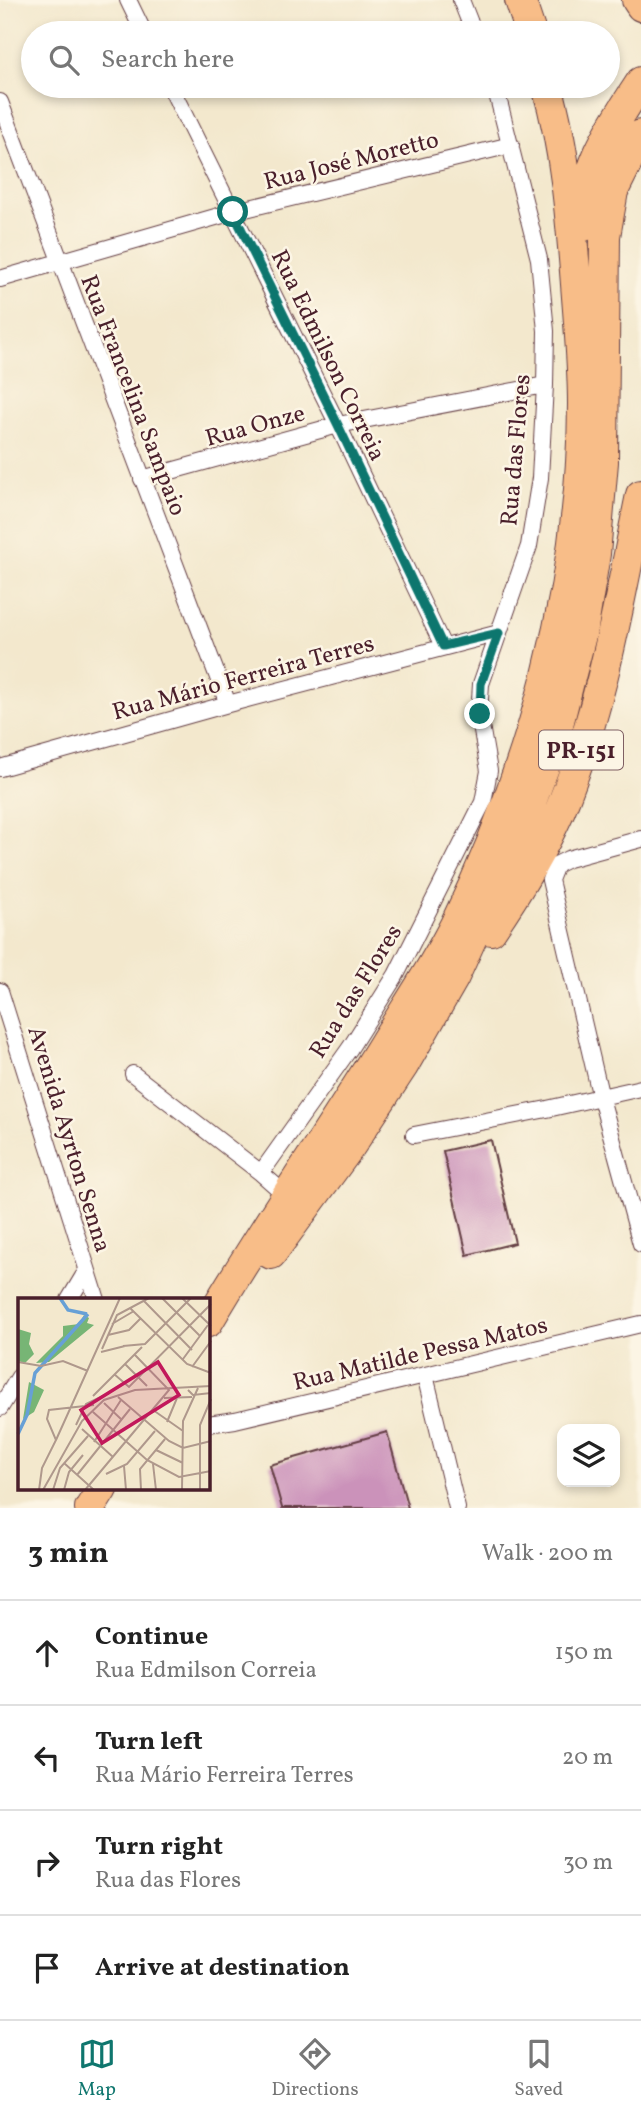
<!DOCTYPE html>
<meta charset="utf-8">
<style>
body{margin:0;font-family:Vollkorn,serif;background:#f2f2f2;color:#222}
.controls{position:absolute;right:21px;bottom:21px;display:grid;overflow:hidden;border-radius:14px;box-shadow:0 4px 10px #0003}
.controls button{width:63px;height:63px;display:grid;place-items:center;padding:0;border:0;border-bottom:2px solid #e0e0e0;background:#fff;color:#222;font:35px sans-serif}
.stop{position:absolute;width:21px;height:21px;margin:-16px;border:5px solid #0f766e;border-radius:50%;background:#fff}
.stop.end{background:#0f766e;border-color:#fff;box-shadow:0 2px 7px #0008}
.list{margin:0;padding:0;list-style:none}
h2{display:flex;justify-content:space-between;align-items:center;height:91px;margin:0;padding:0 28px;font-size:30px}
h2 small{font-size:23px;font-weight:400;color:#767676}
.list li{display:grid;grid-template-columns:46px 1fr auto;gap:21px;align-items:center;box-sizing:border-box;height:105px;padding:0 28px;border-top:2px solid #e0e0e0}
.list b{display:block;font-size:26px;white-space:nowrap}
.list p{margin:0;font-size:23px;white-space:nowrap;color:#767676}
.list em{font-size:23px;font-style:normal;color:#767676}
.icon{flex:none;width:38px;height:38px;fill:none;stroke:currentColor;stroke-width:2;stroke-linecap:round;stroke-linejoin:round}
.map{position:relative;flex:none;width:641px;height:1508px;overflow:hidden}
.search{position:absolute;background:#fff;box-shadow:0 4px 10px #0003;left:21px;right:21px;top:21px;height:77px;display:flex;align-items:center;gap:18px;box-sizing:border-box;padding:0 24px;border-radius:38px;color:#767676;font-size:26px}
.sheet{height:511px;background:#fff}
nav{display:flex;justify-content:space-around;align-items:center;box-sizing:border-box;height:98px;border-top:2px solid #e0e0e0;background:#fff;font-size:19px;color:#767676}
nav a{display:grid;justify-items:center;gap:4px}
nav .on{color:#0f766e}
.map>svg:first-child{display:block}
</style>
<div class="map">
<svg width="641" height="1508" viewBox="0 0 641 1508">
<rect width="100%" height="100%" fill="#fcf5e5"/>
<filter id="ink" filterUnits="userSpaceOnUse"><feTurbulence type="fractalNoise" baseFrequency=".0143" numOctaves="2"/><feDisplacementMap in="SourceGraphic" scale="14" xChannelSelector="R" yChannelSelector="G"/><feConvolveMatrix kernelMatrix="1 2 1 2 8 2 1 2 1" color-interpolation-filters="sRGB"/></filter>
<filter id="wash" filterUnits="userSpaceOnUse"><feTurbulence type="fractalNoise" baseFrequency=".00686" numOctaves="4" result="noise"/><feDisplacementMap in="SourceGraphic" scale="28" xChannelSelector="R" yChannelSelector="G"/><feGaussianBlur stdDeviation="1.57" result="paint"/><feColorMatrix in="noise" values="0 0 0 0 0 0 0 0 0 0 0 0 0 0 0 0 0 1.4 0 .05"/><feComposite in="paint" operator="in"/></filter>
<g filter="url(#wash)">
<rect width="100%" height="100%" fill="#f3e8cd"/>
<g id="blocks">
<path fill="#cb92ba" d="M491,1140L515,1243L467,1255L443,1151Z
M387,1432L408,1508H282L270,1465Z"/>
</g>
</g>
<g filter="url(#ink)">
<use href="#blocks" fill-opacity="0" stroke="#633d43" stroke-width="2"/>
<g fill="none" stroke-linecap="round" stroke-linejoin="round">
<defs>
<path id="street" d="M128,0L144,33
M461,0L474,33
M170,86L338,425L443,646
M0,102L228,704
M0,279L233,212L511,145
M142,479L338,425L545,385
M0,768L228,704L499,633
M641,839L568,859L556,865L550,880L601,1098L641,1244
M0,991L97,1300
M133,1074L261,1173L287,1196
M414,1135L547,1109L641,1088
M261,1173L350,1048L396,975L483,802L489,771L479,714L481,684L529,546L540,478L545,385L546,331L539,259L495,86
M69,1300L87,1270
M425,1375L457,1508
M0,1408L19,1377
M208,1424L235,1420L641,1324"/>
<path id="highway" d="M520,0L531,33
M637,0L641,6
M584,226C581,171 612,126 641,82
M491,930C517,892 541,853 560,810C602,709 619,601 641,495
M271,1254L351,1145L403,1066L454,977L519,834L554,740L583,627L595,554L603,462L605,236L613,191L641,135
M208,1322C263,1228 326,1138 383,1045C407,1006 434,967 455,925C533,764 582,584 583,404C583,364 579,324 576,284C571,218 565,149 547,86
M90,1508L102,1489"/>
</defs>
<use href="#street" stroke="#633d43" stroke-width="18"/>
<use href="#highway" stroke="#633d43" stroke-width="32"/>
<use href="#street" stroke="#fff" stroke-width="16"/>
<use href="#highway" stroke="#f8bd88" stroke-width="30"/>
</g>
</g>
<g fill="none" stroke-linecap="round" stroke-linejoin="round" filter="url(#ink)">
<path stroke="#0f766e" stroke-width="9" d="M233,212L338,425L443,646L499,633L481,684L480,714"/>
</g>
<g text-anchor="middle" stroke-width="5" stroke-linejoin="round" paint-order="stroke">
<rect fill="#fcf5e5" stroke="#7f5f63" stroke-width="2" x="539" y="730.5" width="84" height="39" rx="5"/>
<g font-size="23" font-weight="bold" fill="#4a1f2b">
<text x="581" y="758">PR-151</text>
</g>
<g font-size="24" fill="#4a1f2b" stroke="#fcf5e5">
<text transform="translate(351 160) rotate(-14)" y="8">Rua José Moretto</text>
<text transform="translate(329 355) rotate(64)" y="8">Rua Edmilson Correia</text>
<text transform="translate(134 395) rotate(69)" y="8">Rua Francelina Sampaio</text>
<text transform="translate(255 425) rotate(-15)" y="8">Rua Onze</text>
<text transform="translate(515 450) rotate(-85)" y="8">Rua das Flores</text>
<text transform="translate(243 677) rotate(-15)" y="8">Rua Mário Ferreira Terres</text>
<text transform="translate(355 991) rotate(-58)" y="8">Rua das Flores</text>
<text transform="translate(70 1139) rotate(73)" y="8">Avenida Ayrton Senna</text>
<text transform="translate(420 1353) rotate(-13)" y="8">Rua Matilde Pessa Matos</text>
</g>
</g>
<g transform="translate(18 1298)">
<rect width="192" height="192" fill="#f3e8cd"/>
<path d="M66,17L71,20L69,25L76,27L31,64L18,65L45,38V28L61,26ZM0,31L13,35L11,46L16,56L7,65L0,63ZM11,84L26,92L16,114L5,121Z" fill="#77b575"/>
<path fill="none" stroke="#67a0d6" stroke-width="3.5" d="M42,0L50,12L69,16M0,136L9,117L17,75L70,16"/>
<path fill="none" stroke="#af988c" stroke-width="2" d="M144,0L182,38M164,0L193,28M126,3L174,52M112,10L169,66L193,75M94,26L116,13M90,37L111,32L123,20M105,48L127,46L173,0M84,51L99,17L131,0M83,54L107,48M165,61L190,27M0,64L23,68L45,63L70,73M107,66L129,88M174,69L193,43M96,76L111,89L193,6M170,92L175,97L193,95M75,98L124,49M100,99L151,143L165,150L193,143M146,100L174,99M86,105L104,122M135,112L165,133M75,114L129,162L161,179L193,173M149,124L159,100M58,127L68,106L91,95M64,131L95,159M38,142L102,0M76,144L103,102M138,152L165,165M46,165L76,192M135,166L138,192M106,168L108,192M88,176L109,166L137,133M59,177L112,111M21,192L24,170L38,142L29,121L31,112L76,107M25,192L64,123L86,102L117,92L193,88M35,192L42,170L70,138M46,192L51,174L65,157M67,192L151,92L117,57M123,192L122,171L147,141M164,192L165,123L180,90M182,192V127L193,101"/>
<path fill="#c2185b" fill-opacity="0.15" stroke="#c2185b" stroke-width="3.5" d="M140,64L161,97L84,145L63,112Z"/>
<rect width="192" height="192" fill="none" stroke="#4a1f2b" stroke-width="3.5"/>
</g>
</svg>
<div class="controls">
<button><svg class="icon" aria-label="layers" viewBox="0 0 24 24"><path d="M12 4l9 5-9 5-9-5zM3 14l9 5 9-5"/></svg></button>
</div>
<div class="stop" style="left:233px;top:212px"></div>
<div class="stop end" style="left:480px;top:714px"></div>
<div class="search"><svg class="icon" aria-label="search" viewBox="0 0 24 24"><circle cx="10" cy="10" r="6"/><path d="M15 15l6 6"/></svg>Search here</div>
</div>
<section class="sheet">
<h2>3 min<small>Walk · 200 m</small></h2>
<ul class="list">
<li><svg class="icon" aria-label="ahead" viewBox="0 0 24 24"><path d="M12 20V5M6 11l6-6 6 6"/></svg><div><b>Continue</b><p>Rua Edmilson Correia</p></div><em>150 m</em></li>
<li><svg class="icon" aria-label="left" viewBox="0 0 24 24"><path d="M17 20v-9H6M10 6l-5 5 5 5"/></svg><div><b>Turn left</b><p>Rua Mário Ferreira Terres</p></div><em>20 m</em></li>
<li><svg class="icon" aria-label="right" viewBox="0 0 24 24"><path d="M7 20v-9h11M14 6l5 5-5 5"/></svg><div><b>Turn right</b><p>Rua das Flores</p></div><em>30 m</em></li>
<li><svg class="icon" aria-label="arrive" viewBox="0 0 24 24"><path d="M6 21V4h12l-3 4 3 4H6"/></svg><div><b>Arrive at destination</b></div></li>
</ul>
</section>
<nav>
<a class="on"><svg class="icon" aria-label="map" viewBox="0 0 24 24"><path d="M3 6l6-2 6 2 6-2v14l-6 2-6-2-6 2zM9 4v14M15 6v14"/></svg>Map</a>
<a><svg class="icon" aria-label="directions" viewBox="0 0 24 24"><path d="M12 3l9 9-9 9-9-9zM9 14v-3h6M13 9l2 2-2 2"/></svg>Directions</a>
<a><svg class="icon" aria-label="saved" viewBox="0 0 24 24"><path d="M7 4h10v16l-5-4-5 4z"/></svg>Saved</a>
</nav>
